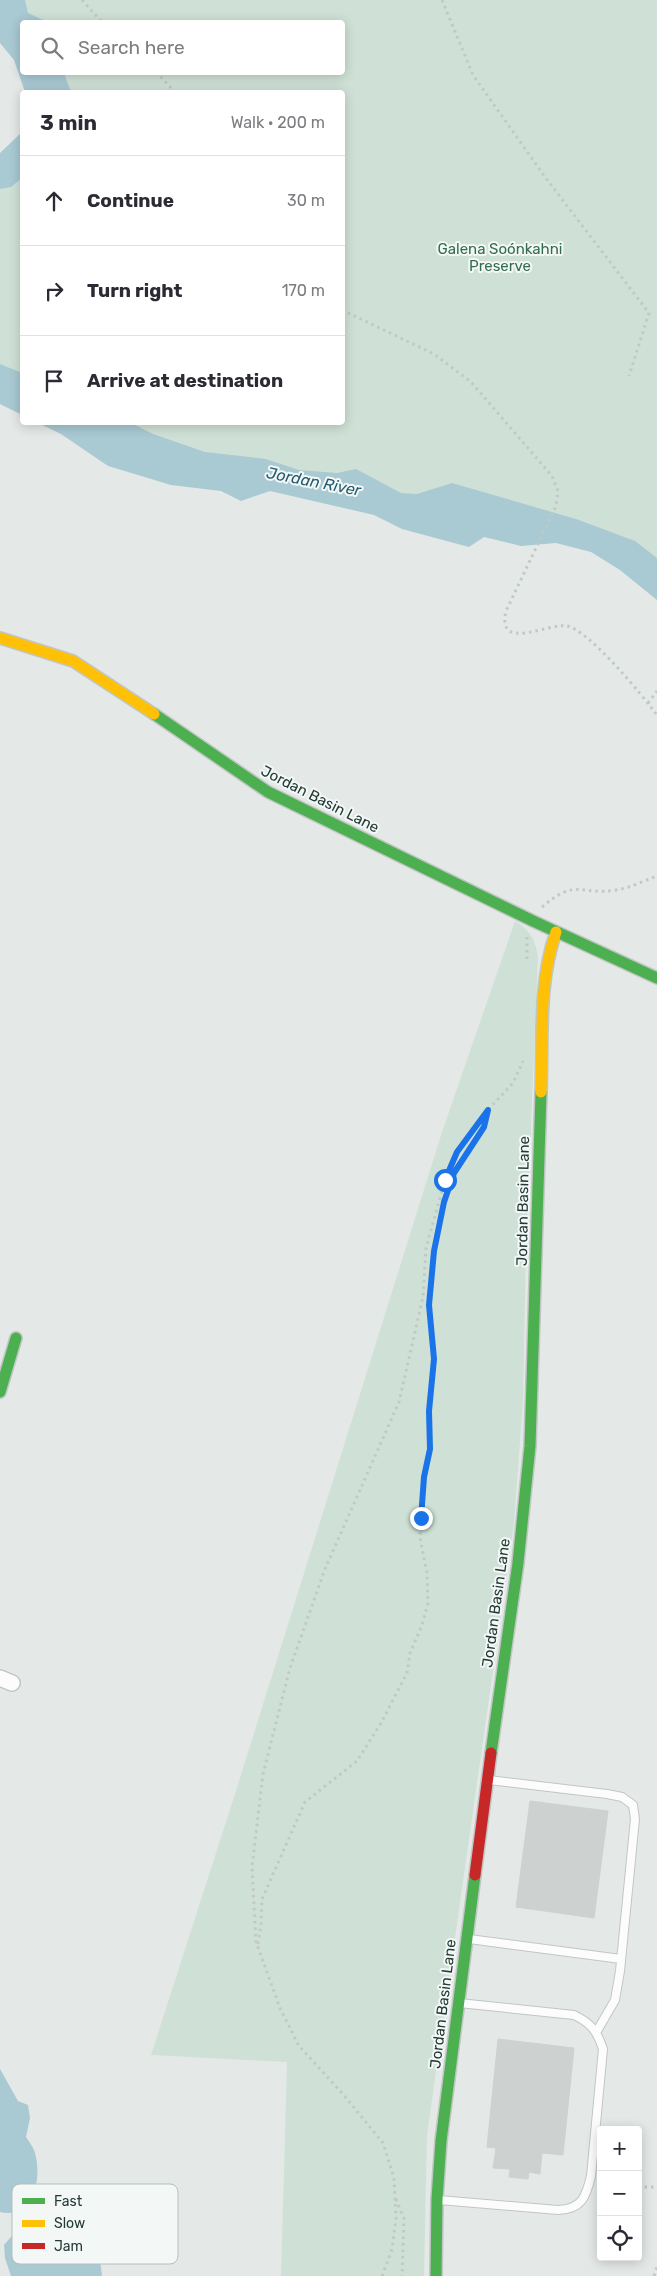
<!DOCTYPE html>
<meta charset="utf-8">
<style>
body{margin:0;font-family:Rubik,sans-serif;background:#f2f2f3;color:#2b2b33}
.controls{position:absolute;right:15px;bottom:15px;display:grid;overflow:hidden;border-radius:5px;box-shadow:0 2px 12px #0003}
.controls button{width:45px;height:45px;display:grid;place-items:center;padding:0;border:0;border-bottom:1px solid #e1e1e2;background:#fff;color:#2b2b33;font:25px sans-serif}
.stop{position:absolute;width:15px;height:15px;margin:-11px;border:4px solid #1a73e8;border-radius:50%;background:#fff}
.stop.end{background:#1a73e8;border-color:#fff;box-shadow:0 1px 5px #0008}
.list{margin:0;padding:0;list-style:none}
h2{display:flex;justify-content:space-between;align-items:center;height:65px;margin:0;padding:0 20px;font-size:21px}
h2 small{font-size:16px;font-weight:400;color:#7c7c81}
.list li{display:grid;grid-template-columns:32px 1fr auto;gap:15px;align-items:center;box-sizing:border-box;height:90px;padding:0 20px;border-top:1px solid #e1e1e2}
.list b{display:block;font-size:19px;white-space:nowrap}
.list em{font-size:16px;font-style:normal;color:#7c7c81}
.icon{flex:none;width:28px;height:28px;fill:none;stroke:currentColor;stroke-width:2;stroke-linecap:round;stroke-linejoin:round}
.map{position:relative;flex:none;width:657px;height:2276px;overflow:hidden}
.search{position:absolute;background:#fff;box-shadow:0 2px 12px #0003;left:20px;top:20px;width:325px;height:55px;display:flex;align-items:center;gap:12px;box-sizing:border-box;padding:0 18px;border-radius:5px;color:#7c7c81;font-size:19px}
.panel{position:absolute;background:#fff;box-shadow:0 2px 12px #0003;left:20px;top:90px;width:325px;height:335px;border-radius:5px}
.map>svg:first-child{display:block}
</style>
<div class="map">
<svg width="657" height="2276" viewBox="0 0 657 2276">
<rect width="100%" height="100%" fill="#e4e9e7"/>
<path fill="#cfe1d6" d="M0,0H657V570L516,517L258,467L97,423L342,422V92H34L37,73L342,72V22H22Z
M22,160V386L0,373V167Z
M515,921C530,930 535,939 538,956L526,1248L523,1401L514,1523L427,2135L424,2276H281L287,2062L151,2055L235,1794L442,1132Z"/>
<path fill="#a9c9d3" d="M0,0H25L28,13L43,20L44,22H22V72L64,73L71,92H25L14,60L0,43Z
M22,111V178L11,187L0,189V153L20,134Z
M0,364L22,373V415L0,404Z
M38,423H131L153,434L205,452L266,459L299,470L337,473L356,469L401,493L417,494L452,483L576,519L635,541L657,558V600L620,570L591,552L556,543L521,546L484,537L469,547L402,529L374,515L270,491L241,501L221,491L171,485L108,466L61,434Z
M0,2069L18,2101L28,2105L30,2118L26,2137C29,2141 32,2146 34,2150C43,2175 35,2220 0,2212Z
M28,2228H36L50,2236L87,2244L90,2251L100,2260L102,2276H11L5,2258L4,2245L16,2231Z"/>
<path fill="#cdd2d0" stroke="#cdd2d0" d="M530,1801L608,1811L594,1918L516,1907Z
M498,2039L574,2048L563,2155L542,2153L540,2174L529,2172L528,2179L509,2177L510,2169L493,2168L496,2148L487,2147Z"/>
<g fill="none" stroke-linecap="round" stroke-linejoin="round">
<defs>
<path id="lane" d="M489,1780L607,1794L622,1797L633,1805L635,1819L620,1971L615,2000L597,2031
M469,1939L621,1959
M439,2200L558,2210C582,2209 586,2197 591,2176L603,2049C597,2031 591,2023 574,2015L459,2003"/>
<path id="street" d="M0,1678L12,1683"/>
<path id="fast" d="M154,714L268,792L533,921L657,978
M0,1392L16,1338
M491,1753L518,1563L530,1446L541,1092
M436,2276L437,2199L441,2141L475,1875"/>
<path id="slow" d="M0,638L73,661L154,714
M541,1092C543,1039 538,983 556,932"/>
<path id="jam" d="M475,1875L491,1753"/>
</defs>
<use href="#lane" stroke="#c1c6c4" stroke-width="10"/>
<use href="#street" stroke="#c1c6c4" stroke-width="18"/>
<use href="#fast" stroke="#c0c6c4" stroke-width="14"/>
<use href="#slow" stroke="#c0c6c4" stroke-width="14"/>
<use href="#jam" stroke="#c0c6c4" stroke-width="14"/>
<path stroke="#c1c9c7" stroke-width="3" stroke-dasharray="2.5 4" stroke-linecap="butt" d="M82,0L102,22
M442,0L473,75L545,177L649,313L629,376
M156,72L175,92
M342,310L434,354L471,382L552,476L558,491L556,506L506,611C496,653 550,622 567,626C590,631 642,695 657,715
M648,703L657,691
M542,907C577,877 580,896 616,890C629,888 644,881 657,876
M527,937V963
M258,1944L261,1925L262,1899L305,1802L357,1761L381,1723L407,1673L410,1653L422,1625L428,1603L427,1573L420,1538L424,1477L429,1449V1411L434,1359L429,1305L434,1251L444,1202L454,1173L483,1127L487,1113
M638,2187H657
M396,2199L404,2219L402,2276
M382,2276L392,2249L396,2219L394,2178L383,2143L342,2093L299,2046L280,2008L256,1942L252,1867L263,1774L290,1668L325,1569L399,1402L423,1297L426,1248L445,1180L457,1151L488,1110L513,1083L523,1061
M654,2276L657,2267"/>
<use href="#lane" stroke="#fbfcfb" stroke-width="8"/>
<use href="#street" stroke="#fbfcfb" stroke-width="15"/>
<use href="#fast" stroke="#4caf50" stroke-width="11"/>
<use href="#slow" stroke="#ffc107" stroke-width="11"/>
<use href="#jam" stroke="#c62828" stroke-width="11"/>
</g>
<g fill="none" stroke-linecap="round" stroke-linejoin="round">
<path stroke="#1a73e8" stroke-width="6" d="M421,1518L424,1477L430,1449L429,1411L434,1359L429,1305L434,1251L444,1202L454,1173L484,1127L488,1110L457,1152L445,1180"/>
</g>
<g text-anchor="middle" stroke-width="4" stroke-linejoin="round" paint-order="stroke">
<g font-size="15" fill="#336d4f" stroke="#f3f8f6">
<text x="500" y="254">Galena Soónkahni<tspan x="500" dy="17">Preserve</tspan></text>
</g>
<g font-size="15" fill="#243a37" stroke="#f3f8f6">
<text transform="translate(320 799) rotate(27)" y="5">Jordan Basin Lane</text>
<text transform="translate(523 1201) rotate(-89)" y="5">Jordan Basin Lane</text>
<text transform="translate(496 1603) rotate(-82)" y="5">Jordan Basin Lane</text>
<text transform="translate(443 2004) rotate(-83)" y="5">Jordan Basin Lane</text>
</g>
<g font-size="16" font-style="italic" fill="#245b70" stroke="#f3f8f6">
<text transform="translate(314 481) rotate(11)" y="6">Jordan River</text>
</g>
</g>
<rect x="12" y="2184" width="166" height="80" rx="8" fill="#f3f8f6" stroke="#b5bfbd" stroke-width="1"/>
<rect x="22" y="2198" width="23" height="6" fill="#4caf50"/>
<rect x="22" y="2220" width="23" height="7" fill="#ffc107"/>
<rect x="22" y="2243" width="23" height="6" fill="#c62828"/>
<g font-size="14" fill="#243a37">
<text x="54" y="2206">Fast</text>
<text x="54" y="2228">Slow</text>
<text x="54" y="2251">Jam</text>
</g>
</svg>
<div class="controls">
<button>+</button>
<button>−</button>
<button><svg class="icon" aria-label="locate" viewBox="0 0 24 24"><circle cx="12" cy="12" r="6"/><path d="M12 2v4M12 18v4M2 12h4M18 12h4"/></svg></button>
</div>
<div class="stop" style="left:445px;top:1180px"></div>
<div class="stop end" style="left:421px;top:1518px"></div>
<div class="search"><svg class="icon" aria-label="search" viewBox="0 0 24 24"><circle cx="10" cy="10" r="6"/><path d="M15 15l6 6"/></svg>Search here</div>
<section class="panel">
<h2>3 min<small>Walk · 200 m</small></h2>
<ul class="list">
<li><svg class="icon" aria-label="ahead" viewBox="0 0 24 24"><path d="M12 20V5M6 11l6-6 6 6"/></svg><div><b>Continue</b></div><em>30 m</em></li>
<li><svg class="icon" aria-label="right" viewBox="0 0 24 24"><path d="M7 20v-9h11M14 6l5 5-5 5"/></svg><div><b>Turn right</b></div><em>170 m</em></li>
<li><svg class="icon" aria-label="arrive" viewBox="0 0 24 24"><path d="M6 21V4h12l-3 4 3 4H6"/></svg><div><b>Arrive at destination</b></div></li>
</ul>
</section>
</div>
